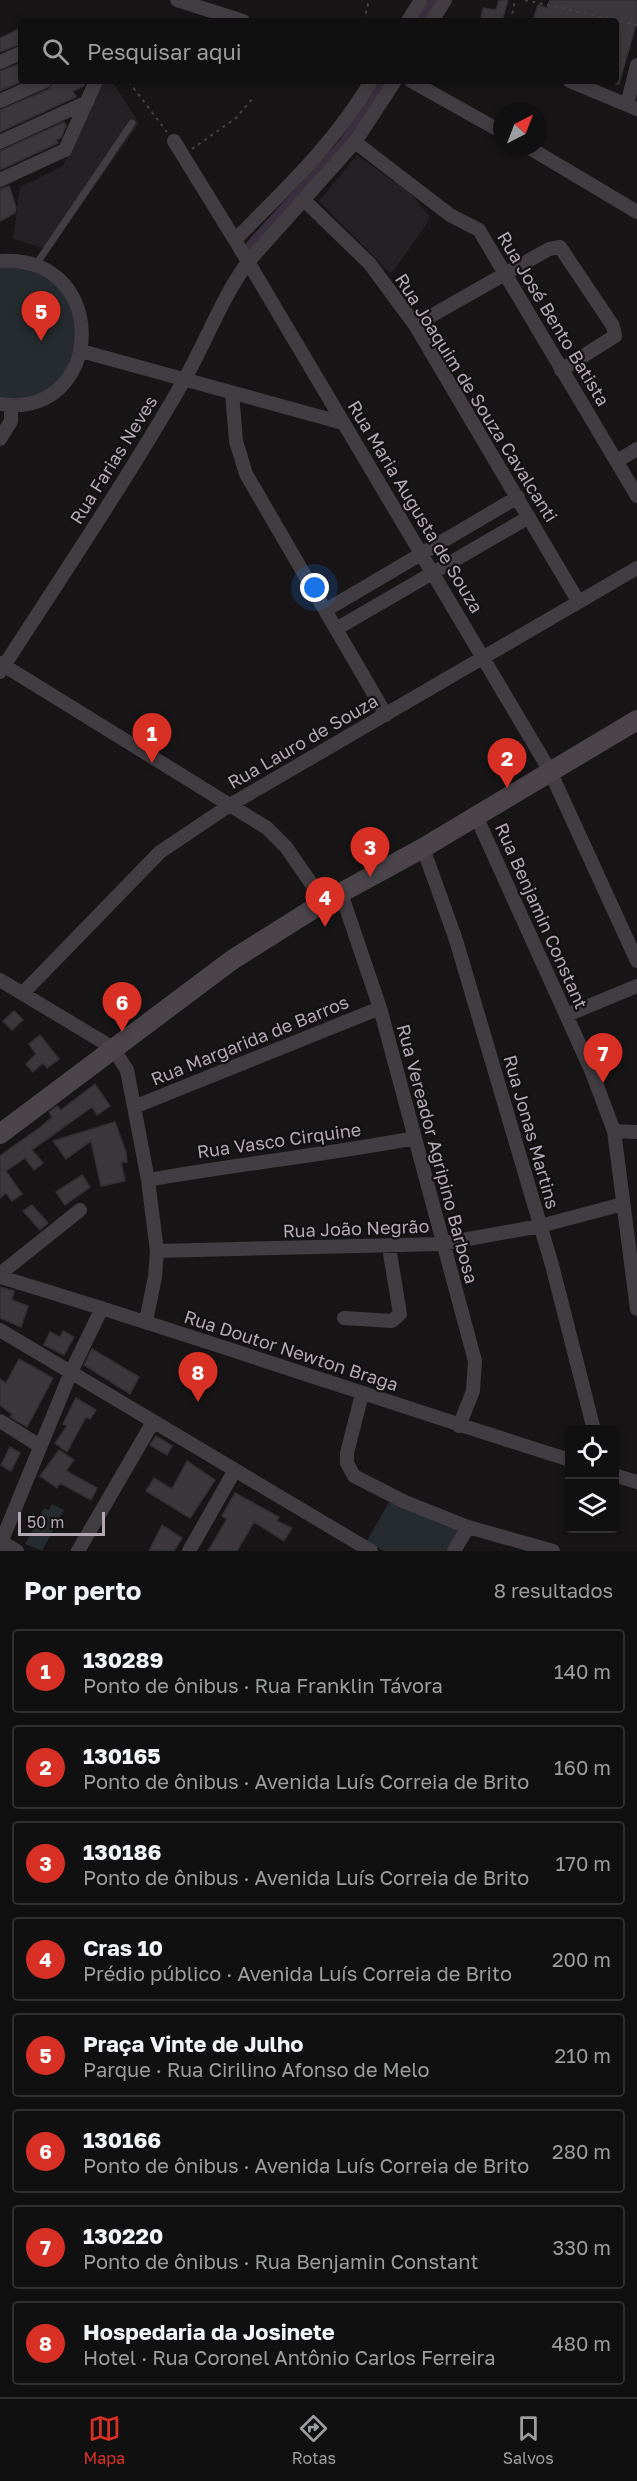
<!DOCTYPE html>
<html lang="pt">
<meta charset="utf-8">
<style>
body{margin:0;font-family:"Golos Text",sans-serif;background:#1e1e1e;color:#f1f3f6}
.controls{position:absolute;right:18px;bottom:18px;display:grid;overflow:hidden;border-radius:6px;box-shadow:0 3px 9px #0003}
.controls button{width:54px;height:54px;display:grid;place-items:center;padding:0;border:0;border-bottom:2px solid #303030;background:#111010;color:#f1f3f6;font:30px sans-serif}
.compass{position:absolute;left:493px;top:102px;width:54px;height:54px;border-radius:50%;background:#111010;box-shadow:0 3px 9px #0003;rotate:42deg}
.scale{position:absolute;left:18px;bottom:15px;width:87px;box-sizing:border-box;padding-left:6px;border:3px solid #b4a8b5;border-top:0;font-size:16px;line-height:21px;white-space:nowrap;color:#b4a8b5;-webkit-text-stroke:4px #121011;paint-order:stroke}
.you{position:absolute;left:315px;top:588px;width:21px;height:21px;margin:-15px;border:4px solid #fff;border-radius:50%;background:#1a73e8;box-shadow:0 0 0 9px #1a73e833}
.badge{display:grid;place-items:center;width:39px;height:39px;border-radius:50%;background:#d93025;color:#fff;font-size:20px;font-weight:700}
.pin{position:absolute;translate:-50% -50px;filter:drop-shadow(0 2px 3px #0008)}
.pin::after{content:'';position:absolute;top:32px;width:21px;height:18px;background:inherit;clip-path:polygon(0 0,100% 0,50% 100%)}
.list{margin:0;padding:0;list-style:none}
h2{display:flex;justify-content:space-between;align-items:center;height:78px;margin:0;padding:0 24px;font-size:26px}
h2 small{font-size:20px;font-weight:400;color:#9c9d9f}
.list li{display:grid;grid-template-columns:39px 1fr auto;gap:18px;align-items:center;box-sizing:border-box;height:84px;margin:0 12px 12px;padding:0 12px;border:2px solid #303030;border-radius:6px}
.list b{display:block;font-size:22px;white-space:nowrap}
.list p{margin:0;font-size:20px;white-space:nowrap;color:#9c9d9f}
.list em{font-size:20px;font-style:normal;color:#9c9d9f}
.icon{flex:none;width:33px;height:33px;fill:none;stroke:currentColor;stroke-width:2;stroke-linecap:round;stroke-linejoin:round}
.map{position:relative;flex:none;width:637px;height:1551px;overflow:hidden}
.search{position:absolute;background:#111010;box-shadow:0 3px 9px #0003;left:18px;right:18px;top:18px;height:66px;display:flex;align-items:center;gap:15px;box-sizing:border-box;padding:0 21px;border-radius:6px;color:#9c9d9f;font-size:22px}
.sheet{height:846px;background:#111010}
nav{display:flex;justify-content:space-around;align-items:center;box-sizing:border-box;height:84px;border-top:2px solid #303030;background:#111010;font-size:16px;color:#9c9d9f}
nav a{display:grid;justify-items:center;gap:3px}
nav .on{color:#d93025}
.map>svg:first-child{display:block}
</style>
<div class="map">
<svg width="637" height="1551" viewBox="0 0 637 1551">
<rect width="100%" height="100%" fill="#171516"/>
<path fill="#232123" d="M100,81H112L139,123L50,250L13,239L20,187L63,166Z
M357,155L393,181L402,182L429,216L428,222L391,274L319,201Z"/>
<path fill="#252b2e" d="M0,261H15L70,291L81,351L56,390L0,404Z
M389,1502L463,1529L450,1551H383L367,1541Z
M52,1504L64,1510L42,1551L25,1544L44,1508L49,1510Z"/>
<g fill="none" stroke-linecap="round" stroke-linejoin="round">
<path stroke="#392f3e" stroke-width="12" d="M423,21L436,0
M252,245L345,143L385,81"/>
</g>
<path fill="#3b373b" stroke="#322f32" stroke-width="1.5" d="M499,0H508L502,21L481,18L483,8L496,10Z
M550,0H637V21L619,84H616V21H533L538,5L547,8Z
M21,28V44L0,52V38Z
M21,63L23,81L0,91V71Z
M54,81H86L84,86L73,91L76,97L0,132V110L49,89Z
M64,122L66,126L61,138L56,140L58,143L0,170V151Z
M9,186L16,207L15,213L0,221V189Z
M14,1011L23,1020L12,1030L3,1021Z
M40,1035L59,1059L47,1068L43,1063L33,1072L26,1064L36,1054L29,1044Z
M95,1084L110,1106L97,1115L92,1107L32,1150L43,1163L34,1170L25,1158L6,1171L22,1194L12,1201L6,1193L0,1198V1156L42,1126L52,1117L49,1112L57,1106L61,1110Z
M115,1122L126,1152L127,1162H121L125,1181L101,1186L91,1141L66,1159L53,1141Z
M82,1175L90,1187L65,1205L56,1192Z
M32,1205L48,1223L40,1230L23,1211Z
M0,1287L14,1291L12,1300L28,1306L21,1327L0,1318Z
M63,1331L74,1337L64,1355L44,1345L50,1332L60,1337Z
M92,1349L139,1377L130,1394L84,1365Z
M19,1359L53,1378L27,1427L10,1417L12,1414L0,1405V1379L6,1383Z
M76,1398L96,1410L90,1419L86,1417L67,1452L55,1443L67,1426L63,1424Z
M156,1436L172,1446L167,1455L150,1445Z
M10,1447L20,1453L11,1471L1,1465Z
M59,1450L74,1460L66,1471L97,1488L91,1500L60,1483L57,1488L40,1476Z
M187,1461L215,1480L190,1518L146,1491L154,1478L172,1489Z
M235,1493L279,1517L277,1521L292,1528L284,1541L254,1522L237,1551H208L227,1519L222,1516Z
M162,1525L182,1538L174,1551H149Z"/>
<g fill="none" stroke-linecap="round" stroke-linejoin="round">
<path stroke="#474047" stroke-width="2" stroke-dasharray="3 4.5" stroke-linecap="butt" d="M525,0L637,25
M364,21L369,0
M511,21L515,0
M616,57L625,60
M129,82L167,132
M192,149L236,118L253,98"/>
<path stroke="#423d42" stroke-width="7" d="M35,266L132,123"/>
<path stroke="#423d42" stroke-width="14" d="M177,0L243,21
M408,21L421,0
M432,21L445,0
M0,62L21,53
M371,81C335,143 285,189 235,240L550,771L637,961
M411,81L502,132
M570,81L637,109
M0,101L45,81
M627,105L637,65
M174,141L235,240
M0,142L87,102
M355,142L450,215L479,230L637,496
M528,147L637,212
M0,180L65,150L96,81
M304,200L370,264L415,325L578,601
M0,261C113,254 105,420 0,404
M415,325L549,249L560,247L613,326L615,336L561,370
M81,351L343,423
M232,393L236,441L246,474L386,715
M0,439L11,421V406
M617,461L637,449
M326,610L518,497
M336,629L529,517
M0,663L267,828L286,847L324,902
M0,672C62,576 126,481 183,382C206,342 221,299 248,262L355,142L395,81
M476,816L591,1070L614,1131L637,1309
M423,848L456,940L552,1265L594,1430
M341,893L380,1008L475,1361L473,1391L459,1426
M0,980L113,1048L127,1070L148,1180L157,1251L155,1277L146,1321
M23,993L160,852L230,805L637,568
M567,1015L637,986
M134,1107L380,1008
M614,1131L637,1132
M148,1180C237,1164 326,1155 415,1138
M157,1251L441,1244L540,1226L623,1204
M0,1274L80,1210
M0,1277C191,1334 379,1400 570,1460
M344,1318L392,1321L400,1314L389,1247
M0,1330L371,1551
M362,1394L347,1453V1463L354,1476L405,1502L468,1527L553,1551
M0,1421L40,1446
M614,1475L637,1482
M0,1541L17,1551
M0,1545L71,1372L102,1308
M78,1551L153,1422
M189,1551L235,1470
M454,1551L468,1527"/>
<path stroke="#4b454b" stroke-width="20" d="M0,1134L232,960L324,902L423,848L637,720"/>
</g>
<g text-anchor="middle" stroke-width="4.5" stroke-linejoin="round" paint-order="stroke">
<g font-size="18" fill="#b4a8b5" stroke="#121011">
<text transform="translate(553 319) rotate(59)" y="6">Rua José Bento Batista</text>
<text transform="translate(476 398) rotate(58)" y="6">Rua Joaquim de Souza Cavalcanti</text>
<text transform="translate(114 460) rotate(-58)" y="6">Rua Farias Neves</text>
<text transform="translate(415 507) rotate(59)" y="6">Rua Maria Augusta de Souza</text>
<text transform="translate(303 742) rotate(-30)" y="6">Rua Lauro de Souza</text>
<text transform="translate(541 916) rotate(66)" y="6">Rua Benjamin Constant</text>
<text transform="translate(250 1041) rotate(-22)" y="6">Rua Margarida de Barros</text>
<text transform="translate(531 1132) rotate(74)" y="6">Rua Jonas Martins</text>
<text transform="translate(279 1141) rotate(-8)" y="6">Rua Vasco Cirquine</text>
<text transform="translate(437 1154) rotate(75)" y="6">Rua Vereador Agripino Barbosa</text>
<text transform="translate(356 1229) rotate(-2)" y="6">Rua João Negrão</text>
<text transform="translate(291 1351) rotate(18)" y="6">Rua Doutor Newton Braga</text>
</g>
</g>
</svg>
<div class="controls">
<button><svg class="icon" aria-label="locate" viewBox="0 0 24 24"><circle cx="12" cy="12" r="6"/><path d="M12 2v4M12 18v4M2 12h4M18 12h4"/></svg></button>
<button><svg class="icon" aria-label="layers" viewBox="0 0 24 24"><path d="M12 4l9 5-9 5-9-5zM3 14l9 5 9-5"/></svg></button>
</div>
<svg class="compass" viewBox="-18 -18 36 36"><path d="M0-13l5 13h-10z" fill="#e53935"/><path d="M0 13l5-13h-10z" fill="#9c9d9f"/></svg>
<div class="scale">50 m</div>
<div class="you"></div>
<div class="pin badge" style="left:152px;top:763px">1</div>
<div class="pin badge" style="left:507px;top:788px">2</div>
<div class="pin badge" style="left:370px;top:877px">3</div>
<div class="pin badge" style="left:325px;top:927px">4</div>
<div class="pin badge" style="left:41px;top:341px">5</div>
<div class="pin badge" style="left:122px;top:1032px">6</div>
<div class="pin badge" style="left:603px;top:1083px">7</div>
<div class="pin badge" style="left:198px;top:1402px">8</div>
<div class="search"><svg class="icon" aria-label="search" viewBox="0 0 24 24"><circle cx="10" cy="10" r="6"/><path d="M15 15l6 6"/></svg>Pesquisar aqui</div>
</div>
<section class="sheet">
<h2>Por perto<small>8 resultados</small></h2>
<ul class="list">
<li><span class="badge">1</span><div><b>130289</b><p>Ponto de ônibus · Rua Franklin Távora</p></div><em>140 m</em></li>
<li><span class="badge">2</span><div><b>130165</b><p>Ponto de ônibus · Avenida Luís Correia de Brito</p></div><em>160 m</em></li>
<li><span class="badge">3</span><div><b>130186</b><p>Ponto de ônibus · Avenida Luís Correia de Brito</p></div><em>170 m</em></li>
<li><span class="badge">4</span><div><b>Cras 10</b><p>Prédio público · Avenida Luís Correia de Brito</p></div><em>200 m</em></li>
<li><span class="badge">5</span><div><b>Praça Vinte de Julho</b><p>Parque · Rua Cirilino Afonso de Melo</p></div><em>210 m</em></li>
<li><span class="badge">6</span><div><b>130166</b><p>Ponto de ônibus · Avenida Luís Correia de Brito</p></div><em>280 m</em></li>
<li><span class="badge">7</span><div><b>130220</b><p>Ponto de ônibus · Rua Benjamin Constant</p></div><em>330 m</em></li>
<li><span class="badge">8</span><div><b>Hospedaria da Josinete</b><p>Hotel · Rua Coronel Antônio Carlos Ferreira</p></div><em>480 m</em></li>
</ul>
</section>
<nav>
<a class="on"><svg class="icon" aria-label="map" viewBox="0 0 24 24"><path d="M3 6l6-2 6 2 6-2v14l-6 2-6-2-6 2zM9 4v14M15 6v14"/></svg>Mapa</a>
<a><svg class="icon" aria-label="directions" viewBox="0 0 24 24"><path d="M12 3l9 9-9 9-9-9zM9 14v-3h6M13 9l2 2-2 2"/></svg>Rotas</a>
<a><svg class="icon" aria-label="saved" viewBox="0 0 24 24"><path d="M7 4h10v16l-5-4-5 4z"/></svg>Salvos</a>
</nav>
